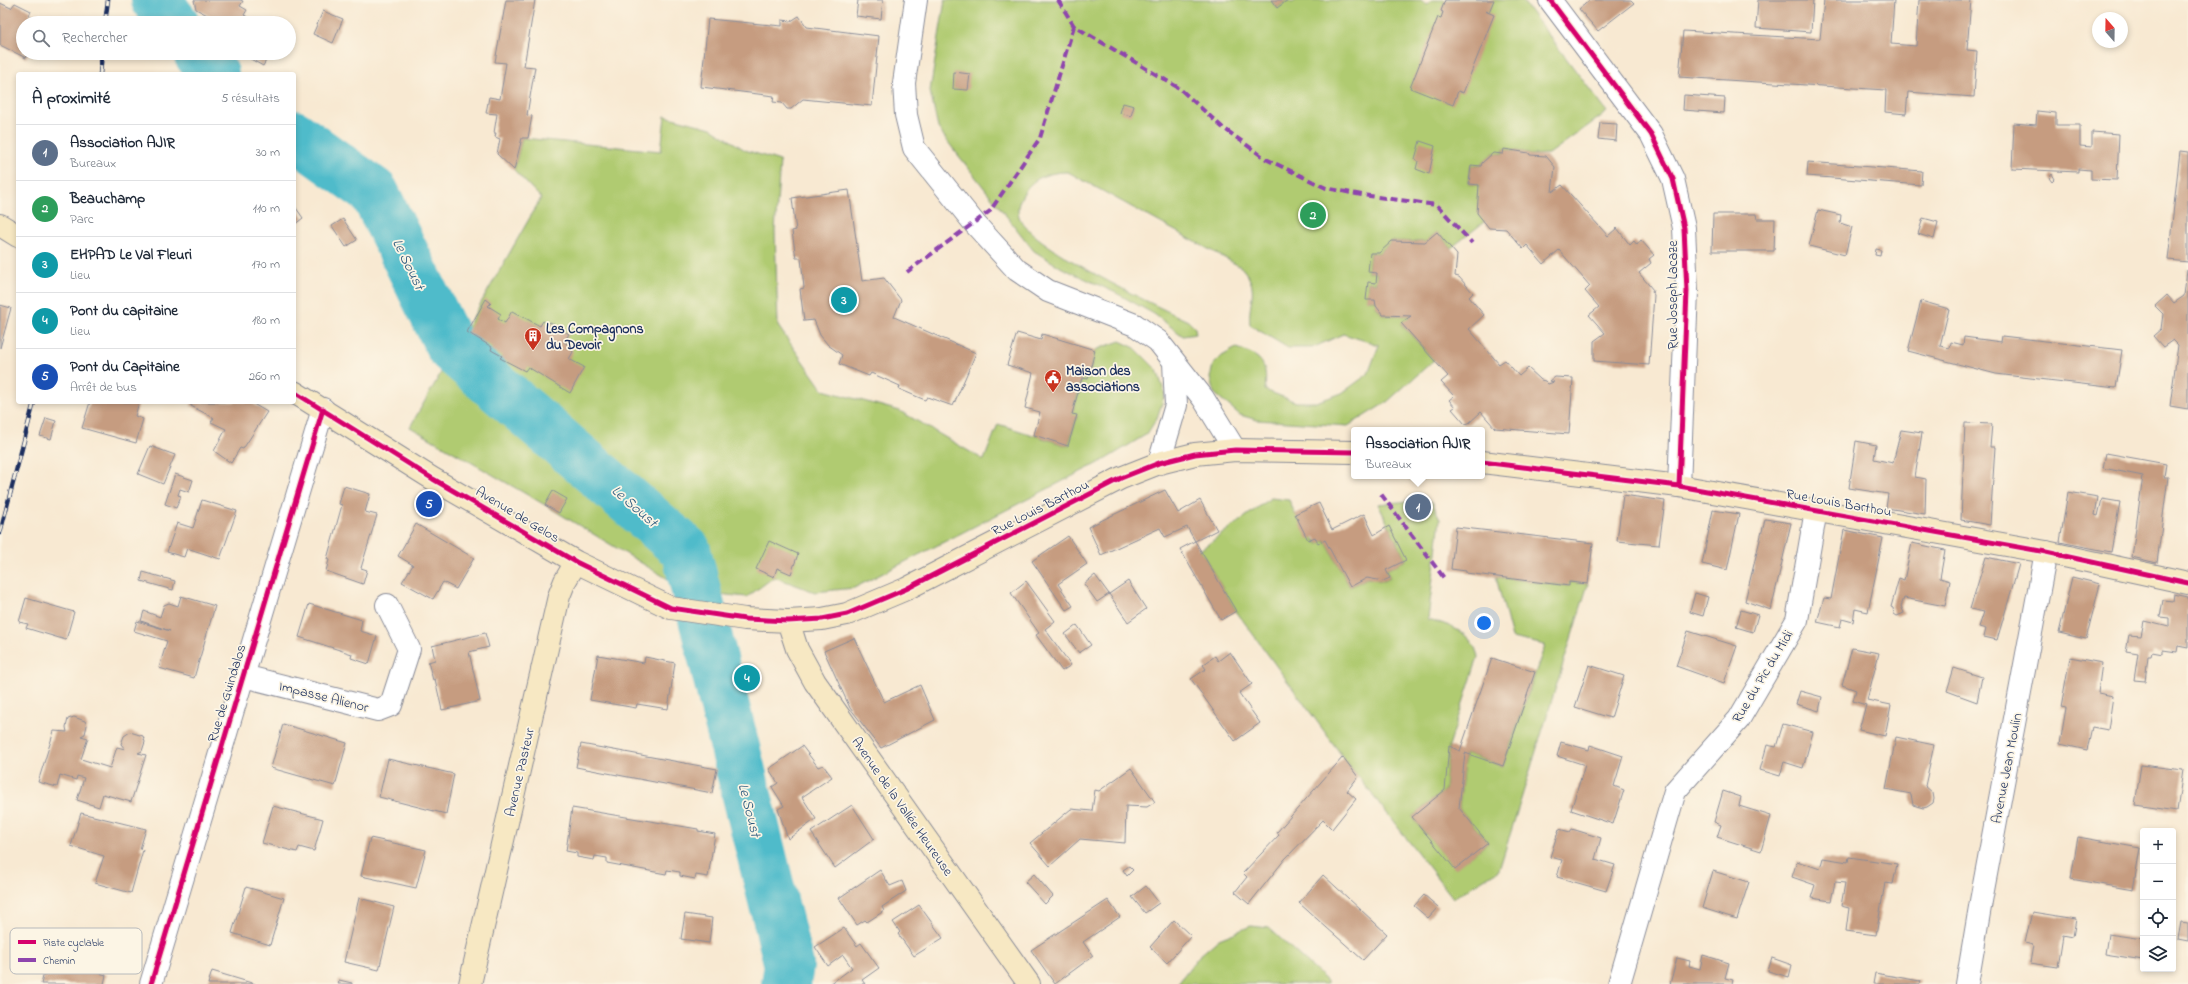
<!DOCTYPE html>
<html lang="fr">
<meta charset="utf-8">
<style>
body{margin:0;font-family:"Indie Flower",sans-serif;background:#f6f6f7;color:#1f2937}
.controls{position:absolute;right:12px;bottom:12px;display:grid;overflow:hidden;border-radius:4px;box-shadow:0 2px 6px #0003}
.controls button{width:36px;height:36px;display:grid;place-items:center;padding:0;border:0;border-bottom:1px solid #e0e1e3;background:#fff;color:#1f2937;font:20px sans-serif}
.compass{position:absolute;left:2092px;top:12px;width:36px;height:36px;border-radius:50%;background:#fff;box-shadow:0 2px 6px #0003;rotate:340deg}
.you{position:absolute;left:1484px;top:623px;width:14px;height:14px;margin:-10px;border:3px solid #fff;border-radius:50%;background:#1a73e8;box-shadow:0 0 0 6px #1a73e833}
.badge{display:grid;place-items:center;width:26px;height:26px;border-radius:50%;background:#0b8043;color:#fff;font-size:13px;font-weight:700}
.pin{position:absolute;translate:-50% -50%;border:2px solid #fff;box-shadow:0 1px 4px #0006}
.popup{position:absolute;left:1351px;top:427px;width:134px;height:52px;box-sizing:border-box;display:grid;place-content:center;border-radius:4px;background:#fff;filter:drop-shadow(0 1px 3px #0005);font-size:13px;white-space:nowrap;color:#747a83}
.popup b{font-size:15px;color:#1f2937}
.popup::after{content:'';position:absolute;left:50%;top:100%;margin-left:-8px;border:8px solid transparent;border-top-color:#fff}
.list{margin:0;padding:0;list-style:none}
h2{display:flex;justify-content:space-between;align-items:center;height:52px;margin:0;padding:0 16px;font-size:17px}
h2 small{font-size:13px;font-weight:400;color:#747a83}
.list li{display:grid;grid-template-columns:26px 1fr auto;gap:12px;align-items:center;box-sizing:border-box;height:56px;padding:0 16px;border-top:1px solid #e0e1e3}
.list b{display:block;font-size:15px;white-space:nowrap}
.list p{margin:0;font-size:13px;white-space:nowrap;color:#747a83}
.list em{font-size:13px;font-style:normal;color:#747a83}
.icon{flex:none;width:22px;height:22px;fill:none;stroke:currentColor;stroke-width:2;stroke-linecap:round;stroke-linejoin:round}
.map{position:relative;flex:none;width:2188px;height:984px;overflow:hidden}
.search{position:absolute;background:#fff;box-shadow:0 2px 6px #0003;left:16px;top:16px;width:280px;height:44px;display:flex;align-items:center;gap:10px;box-sizing:border-box;padding:0 14px;border-radius:22px;color:#747a83;font-size:15px}
.panel{position:absolute;background:#fff;box-shadow:0 2px 6px #0003;left:16px;top:72px;width:280px;height:332px;border-radius:4px}
.map>svg:first-child{display:block}
</style>
<div class="map">
<svg width="2188" height="984" viewBox="0 0 2188 984">
<rect width="100%" height="100%" fill="#fcf5e5"/>
<filter id="ink" filterUnits="userSpaceOnUse"><feTurbulence type="fractalNoise" baseFrequency=".025" numOctaves="2"/><feDisplacementMap in="SourceGraphic" scale="8" xChannelSelector="R" yChannelSelector="G"/><feConvolveMatrix kernelMatrix="1 2 1 2 8 2 1 2 1" color-interpolation-filters="sRGB"/></filter>
<filter id="wash" filterUnits="userSpaceOnUse"><feTurbulence type="fractalNoise" baseFrequency=".012" numOctaves="4" result="noise"/><feDisplacementMap in="SourceGraphic" scale="16" xChannelSelector="R" yChannelSelector="G"/><feGaussianBlur stdDeviation="0.9" result="paint"/><feColorMatrix in="noise" values="0 0 0 0 0 0 0 0 0 0 0 0 0 0 0 0 0 1.4 0 .05"/><feComposite in="paint" operator="in"/></filter>
<g filter="url(#wash)">
<rect width="100%" height="100%" fill="#f8e9d2"/>
<path fill="#b0cb71" stroke="#667d68" d="M945,0H1271L1277,8L1288,0L1292,3L1296,0H1421L1427,5L1432,0H1522L1607,112L1549,154L1530,155L1529,153L1504,149L1503,154L1493,153L1482,163L1481,166L1471,165L1469,184L1479,185L1484,222L1451,248L1437,232L1425,242L1392,241L1379,253H1370L1368,272L1377,273L1376,283L1368,282L1367,300H1375L1376,306L1383,315L1411,316L1401,324L1434,360L1387,402L1348,426L1257,420L1240,415L1214,393L1210,378L1213,365L1222,356L1236,348C1261,356 1268,362 1265,390L1296,402H1316L1342,393L1368,374L1379,345L1343,334L1312,348H1288L1250,325C1247,300 1262,290 1241,267L1068,172C1052,172 1035,176 1025,191C1020,199 1015,208 1020,219C1034,248 1154,305 1188,321L1195,328L1196,334L1183,336L1154,314L1116,293L1062,268L1034,251L951,146L938,128L930,91Z
M665,116L711,128L745,150L780,161L775,231L778,326L823,390L900,411L984,460L998,424L1068,446L1077,416L1072,414L1082,378L1088,379L1095,350L1120,341L1135,348L1157,370L1165,394L1157,418L1147,434L1106,459L854,588L815,592L774,577L747,597L688,591L545,505L410,427L541,198L514,170L522,138L661,151Z
M1271,498L1289,500L1295,514L1318,544L1325,540L1350,587L1367,578L1383,581L1390,578L1386,570L1406,560L1378,504L1421,500L1432,502L1440,519L1428,619C1450,625 1473,633 1478,657L1449,746L1445,790L1412,817L1455,868L1488,843L1459,808L1465,753L1503,766L1545,645L1512,638L1496,577L1568,586L1569,582L1588,584L1499,870L1453,898L1343,757L1236,611L1200,550Z
M1251,926L1269,928L1327,981V984H1177L1198,957L1219,939Z"/>
<g fill="none" stroke-linecap="round" stroke-linejoin="round">
<path stroke="#4fbbca" stroke-width="50" d="M156,0L174,23
M198,53L214,74
M294,135L374,192L451,348L686,550L789,965L786,984"/>
</g>
<g id="blocks">
<path fill="#c69c80" d="M194,0H240L243,1L240,6L247,10L244,15L257,22L259,20L264,23H222L196,9Z
M506,0H535L524,66L535,67L527,115L532,116L528,138H522L514,170L497,154L500,139L495,137L496,133H494L497,114L486,113L489,97L500,99L506,63L495,62Z
M858,0H883L881,19L856,16Z
M1271,0H1288L1277,8Z
M1445,0H1494L1489,12L1485,11L1494,15L1463,93L1458,91L1453,105L1410,88L1438,17L1441,18L1443,12L1441,11Z
M1590,0H1631L1634,3L1598,31L1579,9Z
M1758,0H1813L1811,32L1756,28Z
M1824,0H1894L1891,44L1916,46L1919,0H1971L1967,50L1977,51L1974,97L1908,92L1906,114L1885,112L1886,90L1679,77L1683,31L1820,39Z
M0,3L11,8L15,3L31,11L29,16L44,23H23V53H28L26,58L0,45Z
M323,11L343,19L333,43L313,34Z
M799,16L807,27L879,36L872,106L803,99L791,109H787L782,103L773,102L774,96L701,87L708,19L782,26V20L791,21Z
M240,53H270L263,66Z
M954,72L970,74L968,90L953,89Z
M1684,95L1725,98L1724,113L1683,110Z
M1123,103L1134,106L1131,116L1120,113Z
M2037,111L2056,113V125H2080V146L2092,147V132L2119,134L2117,180L2091,179V170L2078,169V172L2012,169L2014,123L2036,125Z
M1600,123L1617,124L1616,141L1598,139Z
M1420,141L1435,146L1429,174L1416,169L1418,161L1415,159Z
M1504,149L1529,153L1530,155L1546,156L1555,167L1552,192L1562,185L1608,236L1617,228L1630,245L1634,241L1637,245L1641,240L1654,255L1649,259L1651,263L1639,273L1653,290L1652,292L1654,295L1649,365L1594,361V341L1605,333L1589,315L1599,307L1585,291L1590,286L1559,250L1543,264L1527,245L1523,249L1506,229L1489,228L1477,213L1479,185L1469,184L1471,165L1481,166L1482,163L1493,153L1503,154Z
M2180,151L2188,152V262L2168,260Z
M1808,162L1922,171L1921,185L1807,176Z
M2052,174L2055,179L2052,182L2049,178Z
M849,190L862,281L884,278L901,300L894,317L976,353L953,406L927,397L925,400L899,389L900,386L871,373L869,376L839,364L842,355L828,345L820,335L814,320L804,321L800,289L804,288L801,258H796L792,231L796,230L795,223L792,198Z
M294,205L303,218L294,225Z
M1818,210L1841,215L1840,223L1852,227L1845,255L1809,246Z
M1713,214H1756L1757,219H1775L1774,251H1712Z
M1923,218L1938,222L1934,239L1918,234Z
M343,219L357,240L346,247L332,226Z
M1437,232L1457,255L1455,276L1459,277L1473,293L1469,297L1484,315L1469,329L1499,364L1505,360L1519,376L1528,368L1541,380L1545,381L1548,384L1554,382L1550,381L1555,377L1573,378L1569,434L1495,428L1481,412L1469,423L1465,424L1452,409L1455,407L1449,400L1454,396L1441,382L1448,376L1401,323L1411,316L1383,315L1376,306L1375,300H1366L1368,282L1376,283L1377,273L1368,272L1370,253H1379L1392,241L1425,242Z
M1876,249L1881,250L1880,256L1875,255Z
M2187,269L2188,270V409L2170,406L2178,345L2173,340L2163,347L2153,336L2161,329L2163,314L2155,306L2167,295L2174,303L2184,296Z
M486,299L491,303L488,306L501,314L498,319L505,323L512,311L540,326L543,321L548,324L550,322L569,334L564,342L569,345L573,352L569,359L584,367L570,393L528,367L525,371L500,358L502,356L491,350L492,347L467,332Z
M1921,301L1949,309L1940,346L1950,348L1951,342L1963,345L1964,337L2001,342L2002,336L2122,350L2116,388L1996,374L1908,351Z
M0,305L11,308L0,348Z
M1017,333L1041,340L1042,334L1095,350L1088,379L1082,378L1072,414L1077,415L1068,446L1034,435L1040,412L1025,408L1033,373L1007,365Z
M90,402H139L135,416L143,419L136,443L82,428Z
M192,402H250L267,412L243,449L240,448L231,463L214,451L226,429L211,422L214,418L191,406Z
M46,418L56,421L51,439L40,436Z
M1965,423L1992,424L1990,447H1995L1990,525L1961,520Z
M1901,430L1922,433L1915,477L1926,479L1925,514L1886,508L1888,494L1849,488L1856,441L1876,445L1874,459L1893,463Z
M150,446L175,455L163,484L138,474Z
M2106,453L2166,464L2164,477H2168L2157,563L2132,557L2143,476L2103,468Z
M175,474L193,480L189,492L180,489L178,495L181,496L176,508L165,504Z
M344,486L370,494L365,512L377,515L361,568L367,570L363,584L326,571L329,560L327,559L342,505L339,504Z
M1165,490L1178,513L1200,500L1217,530L1195,541L1236,611L1221,620L1180,549L1195,541L1187,527L1165,537L1160,528L1101,555L1088,527Z
M553,491L567,499L559,513L545,505Z
M2068,492L2098,497L2095,515L2098,516L2102,499L2120,502L2111,552L2060,542Z
M1623,495L1665,501L1659,545L1617,541Z
M202,500L237,511L220,559L187,548L184,557L167,552L177,523L193,528Z
M1319,503L1332,530L1364,514L1374,535L1389,526L1406,560L1386,570L1390,578L1383,581L1367,578L1350,587L1325,540L1318,544L1315,537L1308,540L1295,514Z
M1713,510L1739,514L1727,570L1702,564Z
M1765,519L1791,523L1771,610L1745,601Z
M416,524L474,558L456,589L443,582L433,599L402,582L413,565L398,556Z
M1456,527L1593,543L1588,584L1569,582V586L1466,573V571L1451,569Z
M1844,530L1883,538L1868,612L1855,609L1853,622L1842,619L1840,627L1817,622L1824,598L1831,599Z
M1068,536L1087,564L1058,584L1073,606L1066,610L1032,561Z
M769,541L798,554L791,574L777,568L774,577L756,569Z
M1912,543L1945,550L1940,578L1950,581L1945,606L1904,598L1901,606L1904,613L1897,616L1894,614L1893,608L1891,607L1899,578L1904,580Z
M1986,557L2019,564L1997,640L1984,637L1986,629L1979,627L1984,612L1970,609Z
M143,572L175,581L173,590L141,581Z
M1095,575L1109,594L1097,602L1084,584Z
M2072,577L2100,584L2086,639L2059,633Z
M1026,581L1055,621L1045,629L1071,665L1062,671L1036,635L1039,633L1011,593Z
M1128,581L1146,609L1128,622L1109,594Z
M1695,593L1708,597L1703,616L1690,612Z
M2174,594L2188,597V648L2178,646L2177,652L2163,650V654L2152,652L2151,656H2148L2145,681L2134,680L2138,653L2126,651L2129,635L2141,636L2144,621L2169,627V618L2160,617L2163,600L2173,601Z
M181,596L215,606L194,678L159,668L167,641L134,631L137,621L170,631L141,621L144,611L160,617L164,605L169,603L178,606Z
M26,598L74,612L66,640L26,628L28,624L19,622Z
M309,604L362,620L360,631L377,636L369,664L351,658L352,654L299,637Z
M1741,610L1758,615L1753,632L1736,627Z
M1077,625L1091,645L1079,653L1065,634Z
M1688,631L1737,646L1724,683L1676,666Z
M485,633L489,647L469,652L480,701L442,710L435,679L433,680L428,662L435,660L432,646Z
M854,638L884,702L920,685L935,720L881,748L850,708L824,651Z
M1852,648L1879,653L1867,700L1891,705L1885,736L1859,730L1866,705L1853,701L1856,690L1842,685Z
M1230,652L1252,684L1239,693L1260,723L1235,741L1191,679L1206,669L1203,665L1215,656L1218,661Z
M598,655L644,663L645,657L675,663L668,709L637,704L636,708L590,700Z
M2070,657L2102,663L2098,693L2113,696L2108,730L2092,727L2087,750L2060,744L2066,708L2061,707Z
M1492,658L1535,672L1503,766L1465,753L1459,808L1488,843L1455,869L1412,817L1445,790L1449,746L1460,751Z
M1589,665L1624,676L1611,718L1575,707Z
M1954,668L1982,677L1977,702L1947,691Z
M750,672L753,681L744,685L741,676Z
M1800,691L1822,697L1819,711L1796,704Z
M74,717L85,721L87,725L85,734L81,736L88,738L81,759L110,768L117,747L125,749L121,744L124,736L130,732L143,736L145,742L142,751L138,753L146,755L131,802L103,794L99,807L77,800L84,778L77,776L76,780L60,775L57,787L38,782L54,731L67,732L66,727L68,719Z
M283,724L347,743L335,786L271,768Z
M1783,724L1813,732L1803,768L1784,762L1780,776L1760,770L1767,745L1776,747Z
M1896,737L1934,745L1925,786L1933,793L1934,799L1933,803L1927,807L1923,808L1913,805L1911,794L1886,789Z
M1561,742L1589,750L1590,745L1623,756L1614,786L1624,790L1613,824L1571,810L1585,765L1557,756Z
M581,744L717,769L712,793L576,767Z
M802,746L818,767L823,765L832,777L802,797L816,819L788,839L778,809L784,806L772,787L778,783L769,769Z
M1343,757L1358,777L1347,791L1356,799L1332,829L1323,820L1285,859L1249,904L1235,892L1247,877L1243,873L1279,835L1277,832Z
M388,759L454,774L446,814L379,797Z
M2141,765L2183,770L2177,811L2135,805Z
M1131,768L1155,802L1147,807L1126,806L1125,843L1080,839L1050,866L1030,843L1071,809L1092,811L1095,790L1099,791Z
M1723,791L1741,797L1739,806L1771,816L1761,851L1717,837L1721,825L1714,822Z
M852,805L874,839L835,868L811,832Z
M273,806L323,819L314,851L299,847L297,852L262,843Z
M572,808L698,829V831L715,834L708,877L696,875L695,879L680,876V872L667,870L666,874L607,863V858L595,856L594,860L577,857V853L566,851Z
M81,813L146,829L140,849L143,850L131,893L95,883L104,856L71,846Z
M1559,829L1570,832L1572,829L1601,838L1595,859L1615,865L1606,891L1557,877L1562,860L1550,857Z
M2078,837L2140,848L2133,890L2071,879Z
M370,838L426,850L416,888L361,876Z
M1849,857L1897,864L1893,884L1885,883L1876,935L1846,931L1849,908L1841,906L1845,883L1835,882L1831,901L1811,898L1815,885L1792,877L1797,861L1820,869L1823,858L1848,862Z
M1129,866L1133,870L1127,876L1123,870Z
M880,870L890,886L902,881L906,891L882,907L884,911L867,922L865,920L857,925L839,898Z
M1713,871L1749,882L1737,919L1702,908Z
M1034,874L1053,896L1045,904L1025,882Z
M1323,875L1387,934L1363,960L1299,903Z
M1146,886L1159,903L1145,913L1132,897Z
M246,887L284,898L270,945L232,933Z
M1424,895L1438,907L1428,918L1414,906Z
M359,898L394,907L379,970L344,962Z
M1108,900L1120,917L1083,942L1093,956L1055,984L1031,950Z
M919,905L943,938L914,956L898,934L900,932L893,922Z
M2032,912L2076,919L2073,937L2063,935L2058,967L2030,963L2033,945L2025,943Z
M685,914L712,918L709,943L681,939Z
M1174,920L1191,936L1167,963L1150,947Z
M2181,922L2188,923V941L2178,939Z
M844,928L857,946L861,943L879,968L862,980L865,984H830L852,968L843,955L828,966L815,947Z
M2108,934L2143,939V960L2105,954Z
M1703,955L1729,963L1725,978L1733,980L1732,984H1670L1677,958L1690,961L1689,966L1700,969Z
M48,958L106,975L104,984H41Z
M1772,958L1792,965L1789,977L1768,971Z
M212,971L255,984H208Z
M1875,973L1920,981L1919,984H1873Z
M339,980L352,983V984H338Z"/>
</g>
</g>
<g filter="url(#ink)">
<use href="#blocks" fill-opacity="0" stroke="#8a8c98" stroke-width="1"/>
<g fill="none" stroke-linecap="round" stroke-linejoin="round">
<defs>
<path id="street" d="M916,0L904,83L906,115L914,148L975,224L1017,270L1048,291L1135,325L1158,341L1203,398L1235,450
M1550,0L1651,134L1673,179L1684,228L1687,291L1679,486
M1159,463L1176,405L1174,362
M244,676L378,710L391,705L409,649L387,605
M151,984L323,409
M1619,984L1675,791L1739,719L1797,620L1816,510
M1967,984L1981,901L2046,552"/>
<path id="secondary" d="M0,225L18,236
M294,392L433,479L576,562L671,608L745,619L788,621L822,619L847,614L906,589L1121,478L1159,463L1195,454L1235,450L1354,452
M1482,462L1679,486L2046,552L2188,583
M788,621L797,649L815,682L1029,984
M470,984L559,596L565,581L576,562"/>
</defs>
<use href="#street" stroke="#8a8c98" stroke-width="24"/>
<use href="#secondary" stroke="#8a8c98" stroke-width="24"/>
<use href="#street" stroke="#fff" stroke-width="22"/>
<use href="#secondary" stroke="#f7e8c3" stroke-width="22"/>
<defs>
<path id="rail" d="M105,23L108,0
M100,74L102,53
M0,533L34,402"/>
</defs>
<use href="#rail" stroke="#1b2f5e" stroke-width="4.5"/>
<use href="#rail" stroke="#fcf5e5" stroke-width="3" stroke-dasharray="9" stroke-linecap="butt"/>
<path stroke="#8e44ad" stroke-width="4" stroke-dasharray="8 4" stroke-linecap="butt" d="M1058,0L1074,26L1179,88L1222,127L1266,159L1326,188L1362,195L1437,205L1472,243
M907,272L990,211L1040,138L1074,26
M1381,494L1444,578"/>
<defs>
<path id="cycleway" d="M1550,0L1651,134L1673,179L1684,228L1687,291L1679,486
M294,392L433,479L576,562L671,608L745,619L788,621L822,619L847,614L906,589L1121,478L1159,463L1195,454L1235,450L1354,452
M1482,462L1679,486L2046,552L2188,583
M151,984L323,409"/>
</defs>
<use href="#cycleway" stroke="#fcf5e5" stroke-width="8"/>
<use href="#cycleway" stroke="#d6006c" stroke-width="5"/>
</g>
</g>
<defs>
<symbol id="building-pin" viewBox="-11 -11 22 30"><path d="M0 17L-7.5 6A9.5 9.5 0 1 1 7.5 6Z" fill="#c8321e" stroke="#fcf5e5"/><path d="M-4-6H4V6H1V3H-1V6H-4ZM-2.5-4.3h1.7v1.8h-1.7ZM.8-4.3h1.7v1.8H.8ZM-2.5-1h1.7V.8h-1.7ZM.8-1h1.7V.8H.8Z" fill="#fff"/></symbol>
<symbol id="civic-pin" viewBox="-11 -11 22 30"><path d="M0 17L-7.5 6A9.5 9.5 0 1 1 7.5 6Z" fill="#c8321e" stroke="#fcf5e5"/><path d="M-.6-6.5H3V-4.5H.6V-3L4-1V1h2V6H-6V1h2V-1L-.6-3ZM-1.2 2.5V6h2.4V2.5Z" fill="#fff"/></symbol>
</defs>
<g fill-rule="evenodd">
<use href="#building-pin" x="523" y="326" width="20" height="27"/>
<use href="#civic-pin" x="1043" y="368" width="20" height="27"/>
</g>
<g text-anchor="middle" stroke-width="3.5" stroke-linejoin="round" paint-order="stroke">
<g font-size="14" fill="#1b2f5e" stroke="#fcf5e5">
<text transform="translate(1672 295) rotate(-90)" y="5">Rue Joseph Lacaze</text>
<text transform="translate(1839 502) rotate(10)" y="5">Rue Louis Barthou</text>
<text transform="translate(1040 507) rotate(-27)" y="5">Rue Louis Barthou</text>
<text transform="translate(518 514) rotate(31)" y="5">Avenue de Gelos</text>
<text transform="translate(1762 676) rotate(-59)" y="5">Rue du Pic du Midi</text>
<text transform="translate(226 693) rotate(-73)" y="5">Rue de Guindalos</text>
<text transform="translate(324 696) rotate(14)" y="5">Impasse Alienor</text>
<text transform="translate(2006 768) rotate(-79)" y="5">Avenue Jean Moulin</text>
<text transform="translate(519 772) rotate(-77)" y="5">Avenue Pasteur</text>
<text transform="translate(903 806) rotate(55)" y="5">Avenue de la Vallée Heureuse</text>
</g>
<g font-size="14" font-weight="bold" fill="#1b2f5e" stroke="#fcf5e5" text-anchor="start">
<text x="546" y="333">Les Compagnons<tspan x="546" dy="16">du Devoir</tspan></text>
<text x="1066" y="375">Maison des<tspan x="1066" dy="16">associations</tspan></text>
</g>
<g font-size="15" font-style="italic" fill="#2b597e" stroke="#fcf5e5">
<text transform="translate(409 264) rotate(64)" y="5">Le Soust</text>
<text transform="translate(635 506) rotate(41)" y="5">Le Soust</text>
<text transform="translate(750 810) rotate(76)" y="5">Le Soust</text>
</g>
</g>
<rect x="10" y="928" width="132" height="46" rx="6" fill="#fcf5e5" stroke="#b8babc" stroke-width="1"/>
<rect x="18" y="940" width="18" height="4" fill="#d6006c"/>
<rect x="18" y="958" width="18" height="4" fill="#8e44ad"/>
<g font-size="11" fill="#1b2f5e">
<text x="43" y="946">Piste cyclable</text>
<text x="43" y="964">Chemin</text>
</g>
</svg>
<div class="controls">
<button>+</button>
<button>−</button>
<button><svg class="icon" aria-label="locate" viewBox="0 0 24 24"><circle cx="12" cy="12" r="6"/><path d="M12 2v4M12 18v4M2 12h4M18 12h4"/></svg></button>
<button><svg class="icon" aria-label="layers" viewBox="0 0 24 24"><path d="M12 4l9 5-9 5-9-5zM3 14l9 5 9-5"/></svg></button>
</div>
<svg class="compass" viewBox="-18 -18 36 36"><path d="M0-13l5 13h-10z" fill="#e53935"/><path d="M0 13l5-13h-10z" fill="#747a83"/></svg>
<div class="you"></div>
<div class="pin badge" style="left:1418px;top:507px;background:#5c6f8a">1</div>
<div class="popup"><b>Association AJIR</b>Bureaux</div>
<div class="pin badge" style="left:1313px;top:215px;background:#2e9e5b">2</div>
<div class="pin badge" style="left:844px;top:300px;background:#0f9aa8">3</div>
<div class="pin badge" style="left:747px;top:678px;background:#0f9aa8">4</div>
<div class="pin badge" style="left:429px;top:504px;background:#1a4fb4">5</div>
<div class="search"><svg class="icon" aria-label="search" viewBox="0 0 24 24"><circle cx="10" cy="10" r="6"/><path d="M15 15l6 6"/></svg>Rechercher</div>
<section class="panel">
<h2>À proximité<small>5 résultats</small></h2>
<ul class="list">
<li><span class="badge" style="background:#5c6f8a">1</span><div><b>Association AJIR</b><p>Bureaux</p></div><em>30 m</em></li>
<li><span class="badge" style="background:#2e9e5b">2</span><div><b>Beauchamp</b><p>Parc</p></div><em>110 m</em></li>
<li><span class="badge" style="background:#0f9aa8">3</span><div><b>EHPAD Le Val Fleuri</b><p>Lieu</p></div><em>170 m</em></li>
<li><span class="badge" style="background:#0f9aa8">4</span><div><b>Pont du capitaine</b><p>Lieu</p></div><em>180 m</em></li>
<li><span class="badge" style="background:#1a4fb4">5</span><div><b>Pont du Capitaine</b><p>Arrêt de bus</p></div><em>260 m</em></li>
</ul>
</section>
</div>
